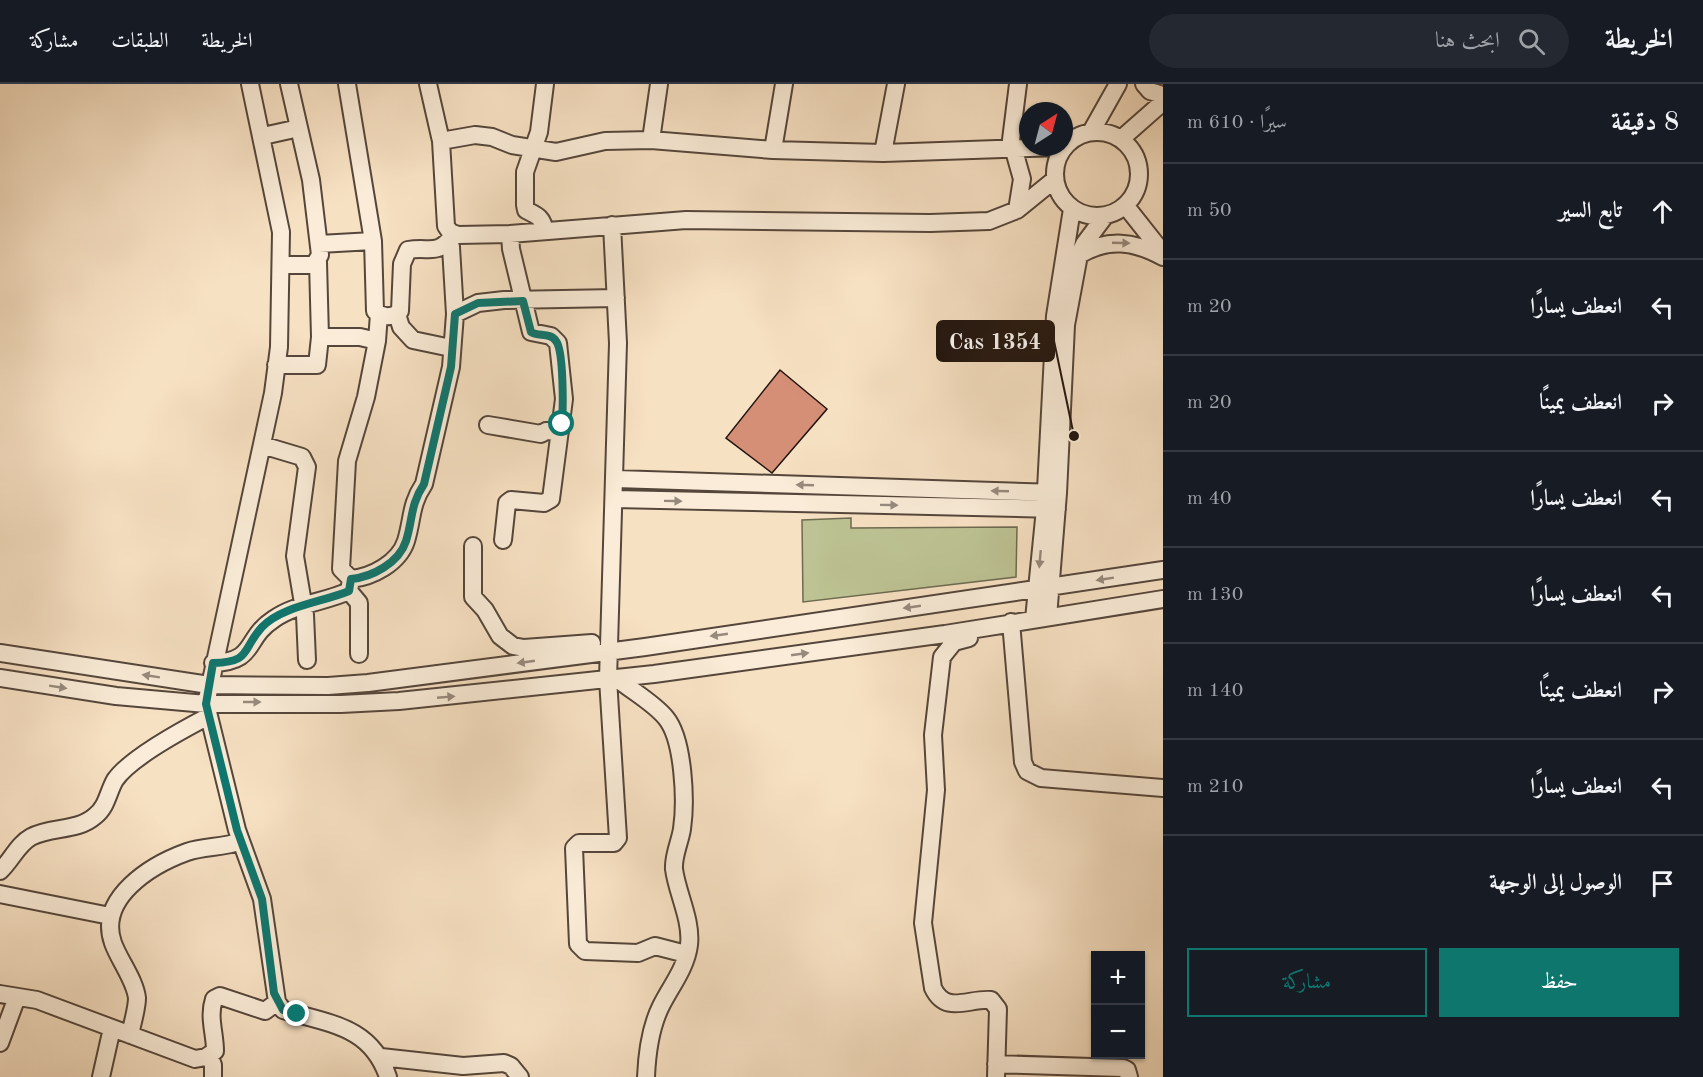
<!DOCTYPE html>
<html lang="ar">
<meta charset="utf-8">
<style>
body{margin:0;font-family:"Old Standard TT",Amiri,serif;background:#242831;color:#f1f3f6;direction:rtl}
.controls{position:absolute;right:18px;bottom:18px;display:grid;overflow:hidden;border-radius:0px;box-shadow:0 2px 4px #0004}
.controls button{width:54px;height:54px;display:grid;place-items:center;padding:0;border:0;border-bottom:2px solid #363941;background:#171b24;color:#f1f3f6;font:30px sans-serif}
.compass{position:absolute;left:1019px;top:18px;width:54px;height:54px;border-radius:50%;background:#171b24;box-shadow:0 2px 4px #0004;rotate:36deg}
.stop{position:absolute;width:18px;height:18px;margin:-14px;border:4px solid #0f766e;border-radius:50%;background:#fff}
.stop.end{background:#0f766e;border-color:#fff;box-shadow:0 2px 6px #0008}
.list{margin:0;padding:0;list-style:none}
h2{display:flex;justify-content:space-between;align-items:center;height:78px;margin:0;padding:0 24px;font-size:26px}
h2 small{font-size:20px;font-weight:400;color:#9ea1a6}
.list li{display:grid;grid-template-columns:39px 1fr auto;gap:18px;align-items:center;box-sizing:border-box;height:96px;padding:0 24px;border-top:2px solid #363941}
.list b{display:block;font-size:22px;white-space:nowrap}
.list em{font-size:20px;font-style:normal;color:#9ea1a6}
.actions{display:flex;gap:12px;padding:18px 24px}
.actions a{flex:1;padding:14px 0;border:2px solid #0f766e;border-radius:0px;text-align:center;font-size:21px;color:#0f766e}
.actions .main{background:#0f766e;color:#fff}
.icon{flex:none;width:33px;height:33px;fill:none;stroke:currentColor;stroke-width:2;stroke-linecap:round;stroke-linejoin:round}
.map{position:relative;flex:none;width:1163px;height:993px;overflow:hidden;direction:ltr}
header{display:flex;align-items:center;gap:36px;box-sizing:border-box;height:84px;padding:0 30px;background:#171b24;border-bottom:2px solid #363941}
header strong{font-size:28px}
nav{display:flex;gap:33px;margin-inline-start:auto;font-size:21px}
.search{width:420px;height:54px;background:#242831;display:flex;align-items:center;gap:15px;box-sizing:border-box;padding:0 21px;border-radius:33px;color:#9ea1a6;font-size:22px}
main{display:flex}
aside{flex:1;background:#171b24}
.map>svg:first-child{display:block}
</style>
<header>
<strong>الخريطة</strong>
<div class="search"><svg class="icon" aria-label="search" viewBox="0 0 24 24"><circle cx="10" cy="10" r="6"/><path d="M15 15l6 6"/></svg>ابحث هنا</div>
<nav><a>الخريطة</a><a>الطبقات</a><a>مشاركة</a></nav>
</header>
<main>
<aside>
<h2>8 دقيقة<small>سيرًا · 610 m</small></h2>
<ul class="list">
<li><svg class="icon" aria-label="ahead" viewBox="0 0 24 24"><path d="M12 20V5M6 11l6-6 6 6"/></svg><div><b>تابع السير</b></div><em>50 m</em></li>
<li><svg class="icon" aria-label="left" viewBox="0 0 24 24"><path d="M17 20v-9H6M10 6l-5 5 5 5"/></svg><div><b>انعطف يسارًا</b></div><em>20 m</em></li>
<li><svg class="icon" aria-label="right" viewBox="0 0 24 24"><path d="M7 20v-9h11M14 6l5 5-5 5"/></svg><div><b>انعطف يمينًا</b></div><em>20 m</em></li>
<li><svg class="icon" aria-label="left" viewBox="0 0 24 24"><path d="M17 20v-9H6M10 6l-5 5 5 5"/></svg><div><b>انعطف يسارًا</b></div><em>40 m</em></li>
<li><svg class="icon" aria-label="left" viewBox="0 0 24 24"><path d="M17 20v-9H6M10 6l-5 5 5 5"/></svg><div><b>انعطف يسارًا</b></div><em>130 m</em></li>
<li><svg class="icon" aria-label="right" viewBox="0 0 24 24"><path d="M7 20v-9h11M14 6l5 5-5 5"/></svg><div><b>انعطف يمينًا</b></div><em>140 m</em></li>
<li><svg class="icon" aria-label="left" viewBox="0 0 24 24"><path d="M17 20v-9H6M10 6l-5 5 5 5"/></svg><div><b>انعطف يسارًا</b></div><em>210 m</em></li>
<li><svg class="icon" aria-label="arrive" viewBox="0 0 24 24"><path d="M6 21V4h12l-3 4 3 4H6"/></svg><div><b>الوصول إلى الوجهة</b></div></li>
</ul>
<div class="actions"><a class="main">حفظ</a><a>مشاركة</a></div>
</aside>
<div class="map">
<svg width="1163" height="993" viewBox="0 0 1163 993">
<rect width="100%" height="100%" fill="#f7e1c3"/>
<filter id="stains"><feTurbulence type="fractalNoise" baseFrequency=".00333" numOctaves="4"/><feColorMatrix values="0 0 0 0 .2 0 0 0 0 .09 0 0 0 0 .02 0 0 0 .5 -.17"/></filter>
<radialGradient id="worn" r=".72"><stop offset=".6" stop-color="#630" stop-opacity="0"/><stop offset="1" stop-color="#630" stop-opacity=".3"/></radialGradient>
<path fill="#bdc394" stroke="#6e6b51" stroke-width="1.5" d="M851,434V444L1017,443L1016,493L803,518L802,436Z"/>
<path fill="#d48f76" stroke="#1f130e" stroke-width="1.5" d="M780,286L827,325L772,389L726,354Z"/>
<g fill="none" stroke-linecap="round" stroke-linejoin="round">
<defs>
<path id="minor" d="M250,0L281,148L279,263L273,309L206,620L237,746L262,815L277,918L283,926C330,940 371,942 388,993
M347,0L373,157L375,227C382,234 394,234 400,227L402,180L408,166C431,162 437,173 454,150
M428,0L441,57L446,142L450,148L458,151L510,150L686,136L930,139L989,137L1017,126L1054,96
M1144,0L1150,7L1163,11
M1091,48L1118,0
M1055 90a42 42 0 1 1 84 0a42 42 0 1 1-84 0Z
M263,52L299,44
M1121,55L1163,18
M651,56L659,0
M441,57L475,51L492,53L512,61L556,68L605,57L651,56L773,66L883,69L1058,63
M773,66L784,0
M883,69L896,0
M1125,121L1163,169
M1017,126L1022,95L1011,56L1018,0
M612,141L618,259L608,595L618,754L614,759H579L574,764L578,860L585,867L638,869L655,862L686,870
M545,147C542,133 538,132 526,126L525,121V88L539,48L545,0
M319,160L373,157
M1079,171C1108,154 1134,157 1163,173
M318,178L320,253H360L377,257L379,230
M281,181H314L320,171L311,96L289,0
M397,230L401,243L413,256L451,264
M455,230L478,219L504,216L616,214
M276,281H317L320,253
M488,341L541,350L546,347L560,348
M262,361L302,373L307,383L295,472L305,531L307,576
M616,395L1058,409
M615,415L1057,425
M503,456L507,419L511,416L544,419L551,415L564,315L558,259L551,252L531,248L511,165L510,150
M473,462V513L485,526L500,552L513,562L524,564L592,559
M351,495C372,493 399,479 406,457C413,434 410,421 424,400L451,283L455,230L451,163L449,157
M1048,533L1058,409L1066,241L1079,171L1084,160L1105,132
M1034,535L1045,425L1055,232L1072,125
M1011,538L1023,678L1027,687L1041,694L1163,704
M969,554L954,558L942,573L933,651L936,706L923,839L933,904C946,931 968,914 991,916L998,925L996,993
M0,569L209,601L328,602L368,599L645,563L1163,486
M359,570V519L349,507L351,495L341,485L347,377L366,313L377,257
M213,579C258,577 243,555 274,535C295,520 325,518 349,507
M0,594L116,612L206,620H341L399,617L654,590L945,550L1163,515
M616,594C632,607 654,619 666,634C684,656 686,718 682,745C680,758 673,772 674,785C677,809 692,836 689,861C686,884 671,902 661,922C650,944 647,969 646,993
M0,787C11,777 18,760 31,753C51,742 77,748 95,732C107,723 108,708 115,696C130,674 184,645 209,632
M0,810L110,832
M0,910L37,916L195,975L206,973L215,967C215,949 208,933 214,915L220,912L265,927L277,918
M130,951C132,940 137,925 137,914C135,896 119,876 113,859C97,814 151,781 187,768C204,762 223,764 241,757
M0,959L17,913
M209,971L213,981V993
M381,973L463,982L504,979L511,982L520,993
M996,980L1123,984L1127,986L1129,993
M101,993L112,944"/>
</defs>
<use href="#minor" stroke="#55463b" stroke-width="20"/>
<use href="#minor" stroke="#faecd8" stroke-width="16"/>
</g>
<defs><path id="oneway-solid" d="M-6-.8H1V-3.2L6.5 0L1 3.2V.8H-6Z" transform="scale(1.5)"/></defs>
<g fill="#978a7d">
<use href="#oneway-solid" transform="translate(1121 159) rotate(2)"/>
<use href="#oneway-solid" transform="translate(805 401) rotate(-178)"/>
<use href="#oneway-solid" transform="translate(1000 407) rotate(-178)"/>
<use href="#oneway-solid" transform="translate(673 417) rotate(1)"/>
<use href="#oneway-solid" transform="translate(889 421) rotate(1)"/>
<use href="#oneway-solid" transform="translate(1040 475) rotate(95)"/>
<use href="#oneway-solid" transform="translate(1105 495) rotate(171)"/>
<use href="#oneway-solid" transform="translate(912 523) rotate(172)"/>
<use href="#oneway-solid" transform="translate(719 551) rotate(172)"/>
<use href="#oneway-solid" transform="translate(800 570) rotate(-8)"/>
<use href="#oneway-solid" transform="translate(526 578) rotate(172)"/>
<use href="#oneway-solid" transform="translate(151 592) rotate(-171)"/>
<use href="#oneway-solid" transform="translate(58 603) rotate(9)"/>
<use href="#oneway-solid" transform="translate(446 613) rotate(-5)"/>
<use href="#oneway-solid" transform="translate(252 618)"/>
</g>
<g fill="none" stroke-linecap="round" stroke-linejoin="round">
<path stroke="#0f766e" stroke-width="8" d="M297,930L283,926L274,909L262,815L237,746L206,620L213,579C252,578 241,566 262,543C282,522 323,518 349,507L351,495C372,493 399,479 406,457C413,435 410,421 424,400L451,283L455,230L478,219L523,217L531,248C538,253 550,248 556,257C564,267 563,325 562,340"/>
</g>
<path fill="none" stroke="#1f130e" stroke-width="2" d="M1074 352L1054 257"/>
<circle fill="#1f130e" stroke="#faecd8" stroke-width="2" cx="1074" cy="352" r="6"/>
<rect fill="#1f130e" stroke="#1f130e" stroke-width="2" x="937" y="237" width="117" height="40" rx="6"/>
<g font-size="22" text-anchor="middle" font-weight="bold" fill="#fff">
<text x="995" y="265">Cas 1354</text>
</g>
<rect width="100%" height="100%" filter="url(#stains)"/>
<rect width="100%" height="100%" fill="url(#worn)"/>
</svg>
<div class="controls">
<button>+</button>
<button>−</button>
</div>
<svg class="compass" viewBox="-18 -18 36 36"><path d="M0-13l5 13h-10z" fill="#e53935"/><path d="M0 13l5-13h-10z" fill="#9ea1a6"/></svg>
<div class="stop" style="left:562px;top:340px"></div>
<div class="stop end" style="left:297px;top:930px"></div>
</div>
</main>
